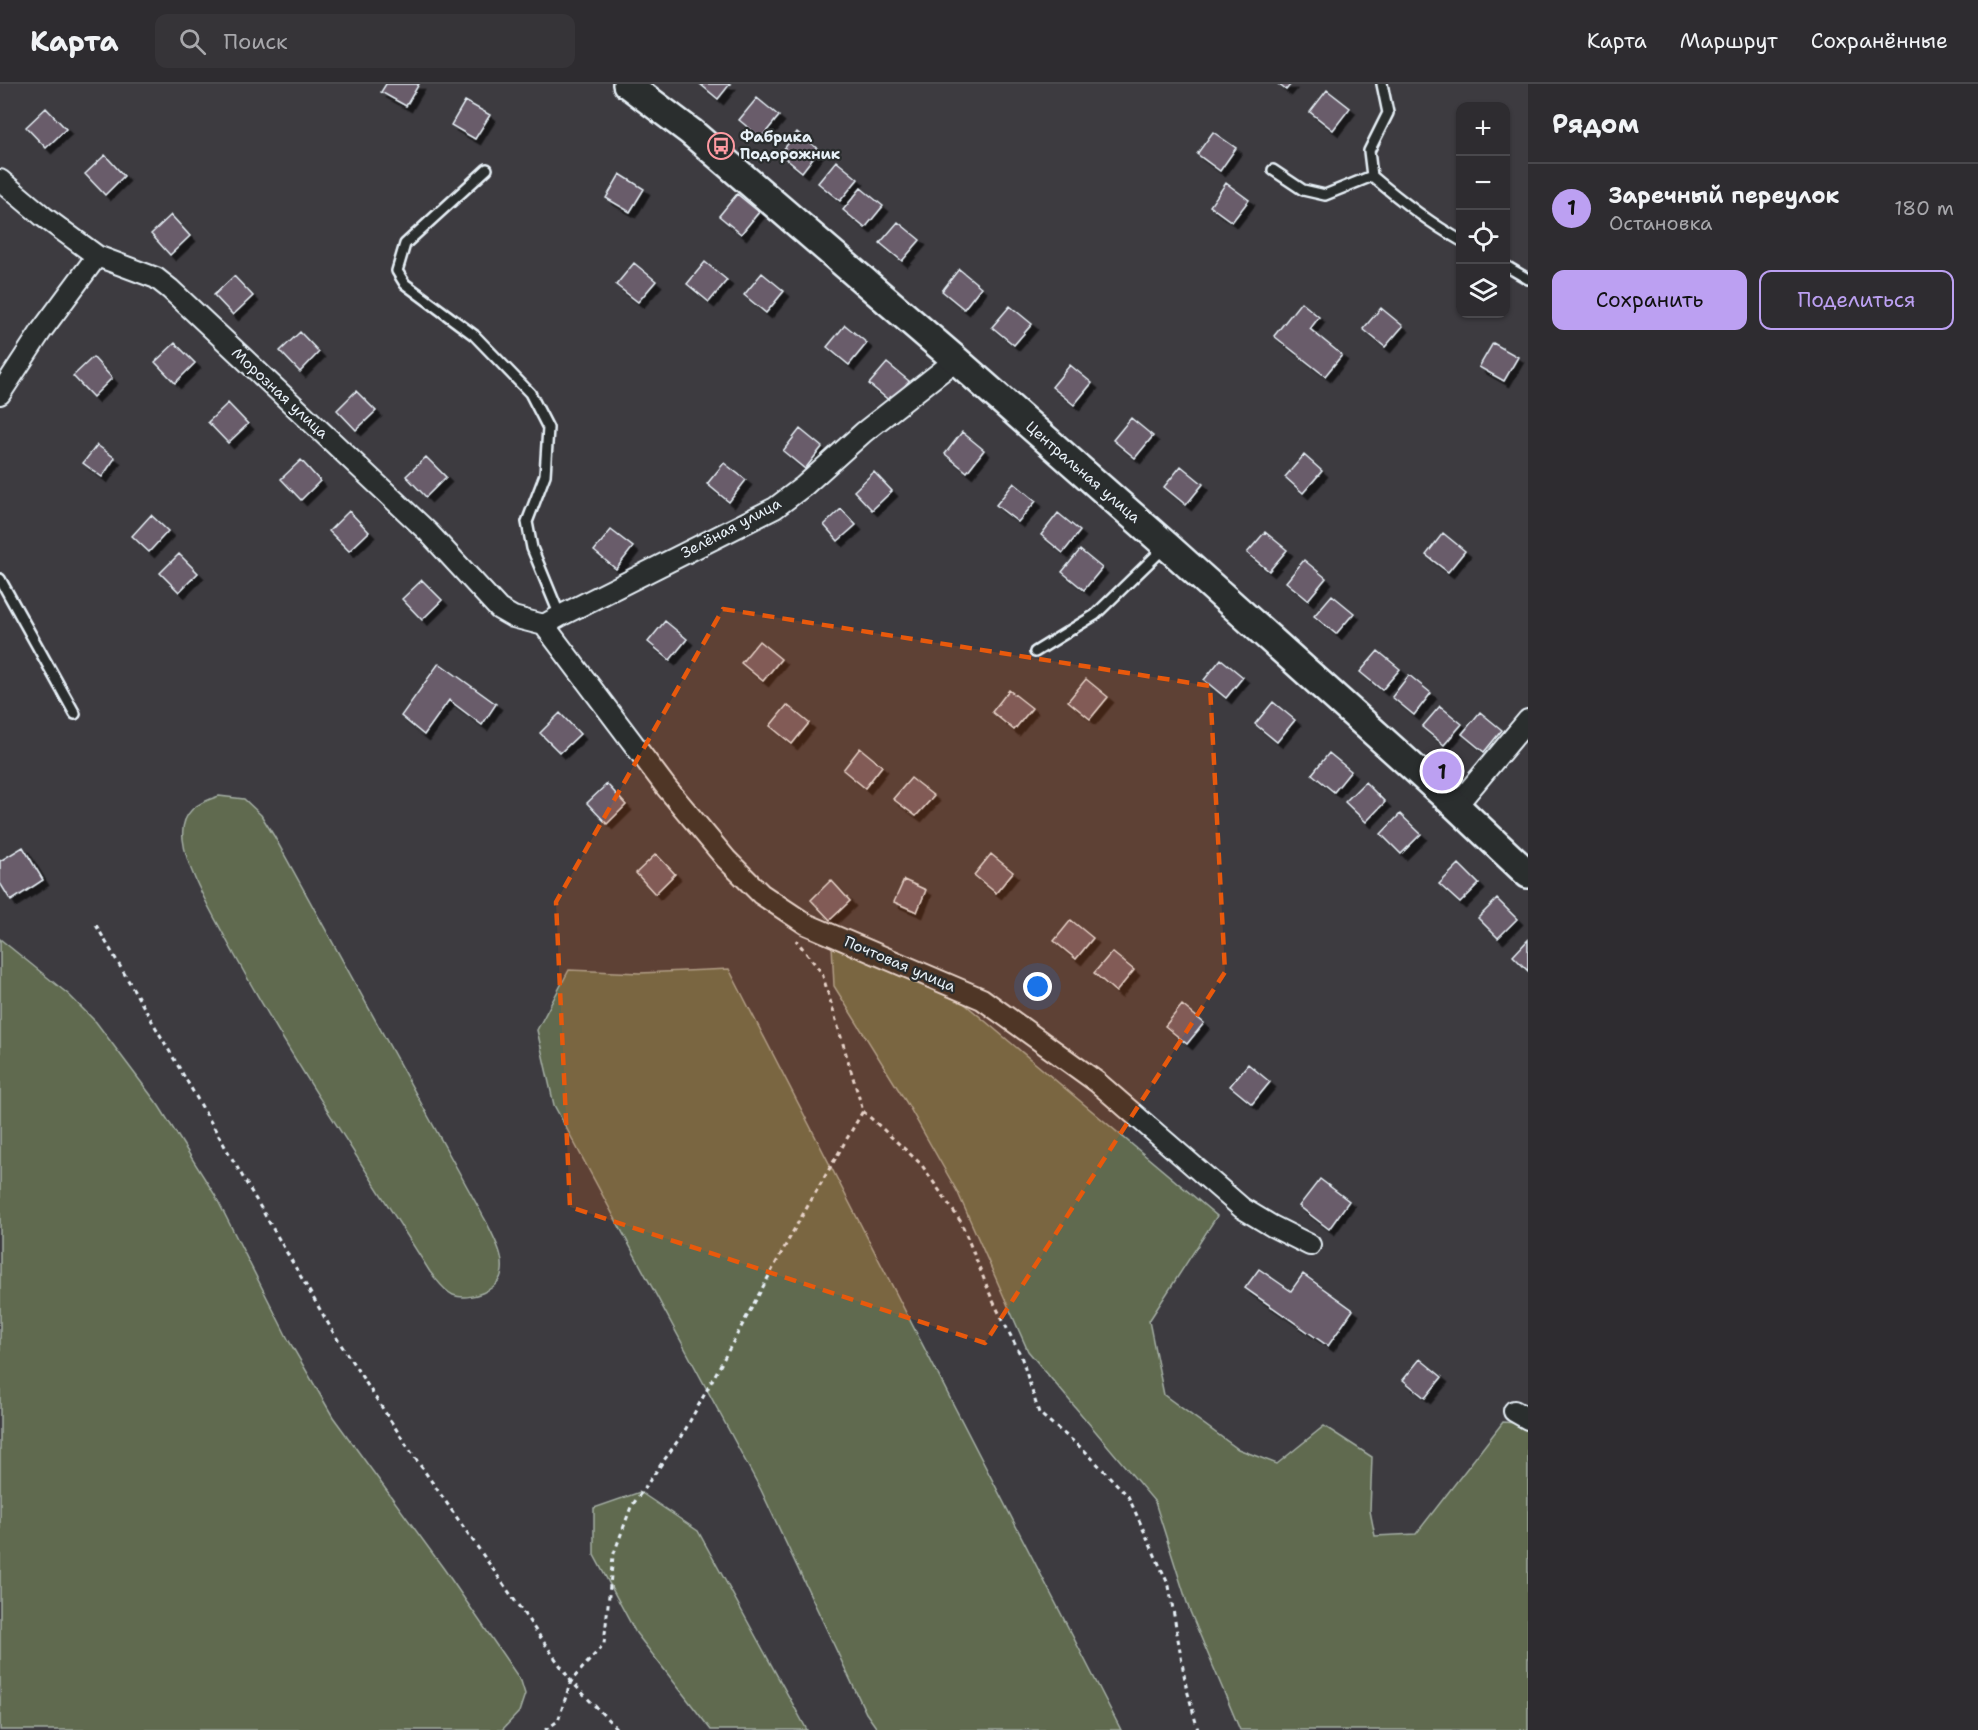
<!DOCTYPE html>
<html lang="ru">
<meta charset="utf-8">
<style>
body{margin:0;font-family:"Shantell Sans",sans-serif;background:#363438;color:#f1f3f6}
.controls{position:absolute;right:18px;top:18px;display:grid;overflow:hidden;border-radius:12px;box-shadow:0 2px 4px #0004}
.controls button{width:54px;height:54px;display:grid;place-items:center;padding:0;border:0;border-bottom:2px solid #49484c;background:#2e2c30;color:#f1f3f6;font:30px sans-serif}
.you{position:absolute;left:1038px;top:903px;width:21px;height:21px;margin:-15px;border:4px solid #fff;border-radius:50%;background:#1a73e8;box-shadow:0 0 0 9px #1a73e833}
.badge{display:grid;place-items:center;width:39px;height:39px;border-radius:50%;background:#bca0f2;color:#111;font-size:20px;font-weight:700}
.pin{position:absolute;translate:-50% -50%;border:3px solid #fff;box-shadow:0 2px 6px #0006}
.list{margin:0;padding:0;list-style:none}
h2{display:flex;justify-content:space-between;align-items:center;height:78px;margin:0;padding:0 24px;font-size:26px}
h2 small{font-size:20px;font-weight:400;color:#a7a7ab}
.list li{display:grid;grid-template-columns:39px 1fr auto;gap:18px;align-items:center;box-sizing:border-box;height:90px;padding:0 24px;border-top:2px solid #49484c}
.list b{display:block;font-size:22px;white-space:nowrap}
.list p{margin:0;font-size:20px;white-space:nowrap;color:#a7a7ab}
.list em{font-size:20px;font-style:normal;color:#a7a7ab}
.actions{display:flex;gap:12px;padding:18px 24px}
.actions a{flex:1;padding:14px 0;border:2px solid #bca0f2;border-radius:12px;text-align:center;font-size:21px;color:#bca0f2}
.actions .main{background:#bca0f2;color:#111}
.icon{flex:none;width:33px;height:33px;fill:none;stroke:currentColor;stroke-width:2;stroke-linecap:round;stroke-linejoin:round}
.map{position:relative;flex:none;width:1528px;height:1646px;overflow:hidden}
header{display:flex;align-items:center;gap:36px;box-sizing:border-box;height:84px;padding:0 30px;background:#2e2c30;border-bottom:2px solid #49484c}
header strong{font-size:28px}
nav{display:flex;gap:33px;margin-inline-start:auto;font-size:21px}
.search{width:420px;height:54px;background:#363438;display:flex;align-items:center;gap:15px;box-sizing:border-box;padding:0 21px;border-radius:12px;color:#a7a7ab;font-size:22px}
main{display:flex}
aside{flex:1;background:#2e2c30}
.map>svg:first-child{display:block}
</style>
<header>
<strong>Карта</strong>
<div class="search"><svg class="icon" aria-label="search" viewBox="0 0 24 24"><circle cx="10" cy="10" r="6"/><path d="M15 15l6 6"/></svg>Поиск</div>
<nav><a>Карта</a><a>Маршрут</a><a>Сохранённые</a></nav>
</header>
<main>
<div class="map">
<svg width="1528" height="1646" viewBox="0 0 1528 1646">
<defs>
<filter id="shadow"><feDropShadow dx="5.5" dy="5.5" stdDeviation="0" flood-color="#0009"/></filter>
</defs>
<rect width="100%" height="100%" fill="#3d3b40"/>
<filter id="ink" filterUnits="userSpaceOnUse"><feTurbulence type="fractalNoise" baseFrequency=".0167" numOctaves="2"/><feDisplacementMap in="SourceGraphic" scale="12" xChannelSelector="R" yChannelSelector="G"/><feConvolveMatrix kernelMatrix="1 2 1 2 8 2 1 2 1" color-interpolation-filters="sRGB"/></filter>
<g filter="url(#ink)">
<path fill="#606a50" stroke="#a4aea4" stroke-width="1.5" d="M219,712L244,715L261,731L274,752L487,1139C494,1154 504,1171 502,1187C500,1206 469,1218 453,1211C444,1207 437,1196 430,1188C362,1079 289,972 228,859C213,830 186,786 183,755C180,728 197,719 219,712Z
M0,855L68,910L96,938L159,1022L215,1111L289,1257L333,1333L444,1485L521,1597L525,1610L519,1628L502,1646H0Z
M832,861L941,900L1217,1132L1149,1237L1164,1311L1238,1365L1277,1380L1324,1342L1372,1373L1370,1427L1375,1452L1416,1450L1503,1338L1528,1340V1646H1240L1189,1525L1155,1418L1028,1267L958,1109L908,1021L834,902Z
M729,885L1121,1646H878L866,1629L761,1406L554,1021L537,946L569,886L640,889Z
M640,1408L698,1447L807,1646H711L636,1549L594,1471V1424Z"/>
<path fill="#695c6a" stroke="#e8f1f8" stroke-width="1.5" filter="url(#shadow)" d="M386,0H419L406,22L381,8Z
M700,0H730L718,15Z
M1278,0H1291L1286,6Z
M1327,6L1350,24L1333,46L1310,28Z
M757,14L779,32L761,54L739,36Z
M465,17L490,31L475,55L451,41Z
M46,24L66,45L46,64L26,43Z
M797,48L819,66L802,88L780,70Z
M1213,48L1236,64L1220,87L1197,70Z
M105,71L124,92L105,111L85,90Z
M836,77L858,95L840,117L818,99Z
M620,90L644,105L630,128L606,114Z
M1226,99L1249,116L1232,138L1210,122Z
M861,104L883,122L865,144L843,126Z
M737,110L759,128L741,150L719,132Z
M171,131L190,152L170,171L151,150Z
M898,138L920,156L902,177L880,159Z
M705,178L727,196L709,218L687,200Z
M634,179L656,197L638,218L616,201Z
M959,185L981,203L964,225L942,207Z
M762,189L784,207L766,229L744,211Z
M234,192L253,212L233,231L214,211Z
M1301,218L1319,233L1310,245L1342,271L1325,292L1274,252Z
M1010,222L1032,240L1014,261L992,243Z
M1381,224L1403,242L1385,263L1363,245Z
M845,241L867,259L849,281L827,263Z
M300,248L319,268L300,288L280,267Z
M175,259L195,279L175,299L155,278Z
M1493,259L1518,273L1504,297L1479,283Z
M93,273L112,294L93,313L73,292Z
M887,279L909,297L891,318L869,300Z
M1070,281L1092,299L1074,321L1052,303Z
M356,307L376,327L356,346L337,326Z
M228,319L248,340L228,359L208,338Z
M1131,334L1153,352L1135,374L1113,356Z
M800,345L822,363L805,385L783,367Z
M962,348L984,366L967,388L945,370Z
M97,361L115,374L102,393L83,379Z
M1304,371L1322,387L1303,409L1285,393Z
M426,373L446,393L426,413L406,392Z
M301,376L320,397L301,416L281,395Z
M724,379L746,396L729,418L707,400Z
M1181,382L1203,400L1186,421L1164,403Z
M874,388L892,407L872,426L854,407Z
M1014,399L1036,417L1018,438L996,421Z
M841,425L856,441L838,457L824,441Z
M349,427L369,448L349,467L329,447Z
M1058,429L1080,447L1063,469L1041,451Z
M151,431L168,447L149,468L132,452Z
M611,446L633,463L616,485L594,467Z
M1265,448L1287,466L1269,487L1247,469Z
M1443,449L1465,467L1448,488L1426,471Z
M1080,466L1102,484L1084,506L1062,488Z
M179,470L198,489L179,508L160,489Z
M1304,476L1326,494L1308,516L1286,498Z
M422,496L442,516L422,536L402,515Z
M1332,511L1354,529L1336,550L1314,532Z
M665,537L687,555L670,576L648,558Z
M759,557L781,575L763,597L741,579Z
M1378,567L1400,585L1382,606L1360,588Z
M1221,575L1243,593L1226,614L1204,596Z
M439,579L496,620L482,641L449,616L424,651L401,632Z
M1409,591L1431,609L1414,631L1392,613Z
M1086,595L1108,613L1090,635L1068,617Z
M1009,606L1032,624L1014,646L992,628Z
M1273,618L1295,636L1277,658L1255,640Z
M787,621L809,639L792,660L770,642Z
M1440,622L1462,640L1444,661L1422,643Z
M1480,628L1502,646L1484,668L1462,650Z
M560,629L580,650L560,669L540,649Z
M860,664L882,682L865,704L843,686Z
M1329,669L1351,687L1334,708L1312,690Z
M911,694L934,712L916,732L893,715Z
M1365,698L1385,718L1366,738L1345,718Z
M607,700L626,721L607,740L587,719Z
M1400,730L1421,750L1401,770L1381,750Z
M23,763L43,796L11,817L0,799V777Z
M656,770L675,790L655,810L636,789Z
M991,770L1013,788L996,809L974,791Z
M1459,780L1479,800L1460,819L1439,800Z
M831,796L850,817L830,836L811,816Z
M904,796L926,806L917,828L894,818Z
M1497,815L1517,835L1498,854L1478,834Z
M1071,836L1093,854L1076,875L1054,857Z
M1528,856V887L1513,872Z
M1112,868L1134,886L1116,908L1094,889Z
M1182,921L1204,939L1187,960L1165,942Z
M1248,980L1270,998L1252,1020L1230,1002Z
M1320,1095L1349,1117L1329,1145L1299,1122Z
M1259,1185L1291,1207L1303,1190L1353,1226L1328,1262L1245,1204Z
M1420,1275L1442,1293L1425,1314L1403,1296Z"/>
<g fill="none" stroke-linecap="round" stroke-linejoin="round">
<defs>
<path id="lane" d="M487,85L405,160L397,187L405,200L474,251L530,309L548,344L545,391L527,438L532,464L560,532
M1273,86L1303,106L1325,111L1372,92C1400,116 1428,138 1460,156
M1372,92L1369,67L1388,29L1382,0
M1506,182L1528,195
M0,495L75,630
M1035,568L1095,531L1165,463"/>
<path id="street" d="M0,96L44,133L97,172L156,194L170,205L428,448L499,525L513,533L544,541
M0,310L42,246L97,172
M544,541L666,703L726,775L761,810L806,840L982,915L1097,998L1242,1124L1272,1142L1310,1161
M544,541L560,532L775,424L804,402L864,348L956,276
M1456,722L1528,636
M1514,1327L1528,1335"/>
<path id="secondary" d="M627,0L691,48L956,276L1167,462L1456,722L1528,790"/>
</defs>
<use href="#lane" stroke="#e8f1f8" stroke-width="14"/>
<use href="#street" stroke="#e8f1f8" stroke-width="24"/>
<use href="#secondary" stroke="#e8f1f8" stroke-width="32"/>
<path stroke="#e8f1f8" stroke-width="3" stroke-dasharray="4.5 4.5" stroke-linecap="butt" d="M96,841L336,1253L411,1368L571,1597L618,1646
M863,1027L921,1080L961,1138L992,1215L1021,1272L1039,1329L1085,1367L1128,1412L1169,1502L1186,1602L1198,1646
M545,1646L558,1637L571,1597L604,1560L613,1472L631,1423L684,1348L795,1144L863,1027L822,889L796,856"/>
<use href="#lane" stroke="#2a2d2e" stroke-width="9"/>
<use href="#street" stroke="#2a2d2e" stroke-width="20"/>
<use href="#secondary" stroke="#2a2d2e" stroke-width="27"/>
</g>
</g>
<path fill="#e8590c" fill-opacity="0.2" stroke="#e8590c" stroke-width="4.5" stroke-dasharray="12 8" stroke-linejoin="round" d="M723,525L1210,602L1225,888L985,1259L570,1123L556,818Z"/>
<defs>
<symbol id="bus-ring" viewBox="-11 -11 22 22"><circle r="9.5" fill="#2a2d2e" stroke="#ff9aa2" stroke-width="1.5"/><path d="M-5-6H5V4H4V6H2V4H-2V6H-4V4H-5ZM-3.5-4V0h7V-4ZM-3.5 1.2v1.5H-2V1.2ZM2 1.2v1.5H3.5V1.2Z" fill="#ff9aa2"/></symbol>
</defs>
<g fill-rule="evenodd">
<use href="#bus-ring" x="706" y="47" width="30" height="30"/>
</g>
<g text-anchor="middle" stroke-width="4.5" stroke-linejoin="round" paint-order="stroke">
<g font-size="15" font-weight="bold" fill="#e8f1f8" stroke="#2a2d2e" text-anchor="start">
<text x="740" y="58">Фабрика<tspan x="740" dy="17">Подорожник</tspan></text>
</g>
<g font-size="15" fill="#e8f1f8" stroke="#2a2d2e">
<text transform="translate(280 309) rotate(43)" y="5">Морозная улица</text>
<text transform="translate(1083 388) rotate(41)" y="5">Центральная улица</text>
<text transform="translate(731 444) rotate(-28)" y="5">Зелёная улица</text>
<text transform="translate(900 880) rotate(23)" y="5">Почтовая улица</text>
</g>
</g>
</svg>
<div class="controls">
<button>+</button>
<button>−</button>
<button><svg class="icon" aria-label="locate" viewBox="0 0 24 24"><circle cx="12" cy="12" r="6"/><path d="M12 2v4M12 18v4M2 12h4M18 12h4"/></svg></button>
<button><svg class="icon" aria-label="layers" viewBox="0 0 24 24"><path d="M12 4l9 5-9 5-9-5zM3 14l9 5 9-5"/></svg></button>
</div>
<div class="you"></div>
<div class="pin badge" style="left:1442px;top:687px">1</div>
</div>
<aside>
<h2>Рядом<small></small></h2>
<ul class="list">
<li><span class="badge">1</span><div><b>Заречный переулок</b><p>Остановка</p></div><em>180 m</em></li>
</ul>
<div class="actions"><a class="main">Сохранить</a><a>Поделиться</a></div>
</aside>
</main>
